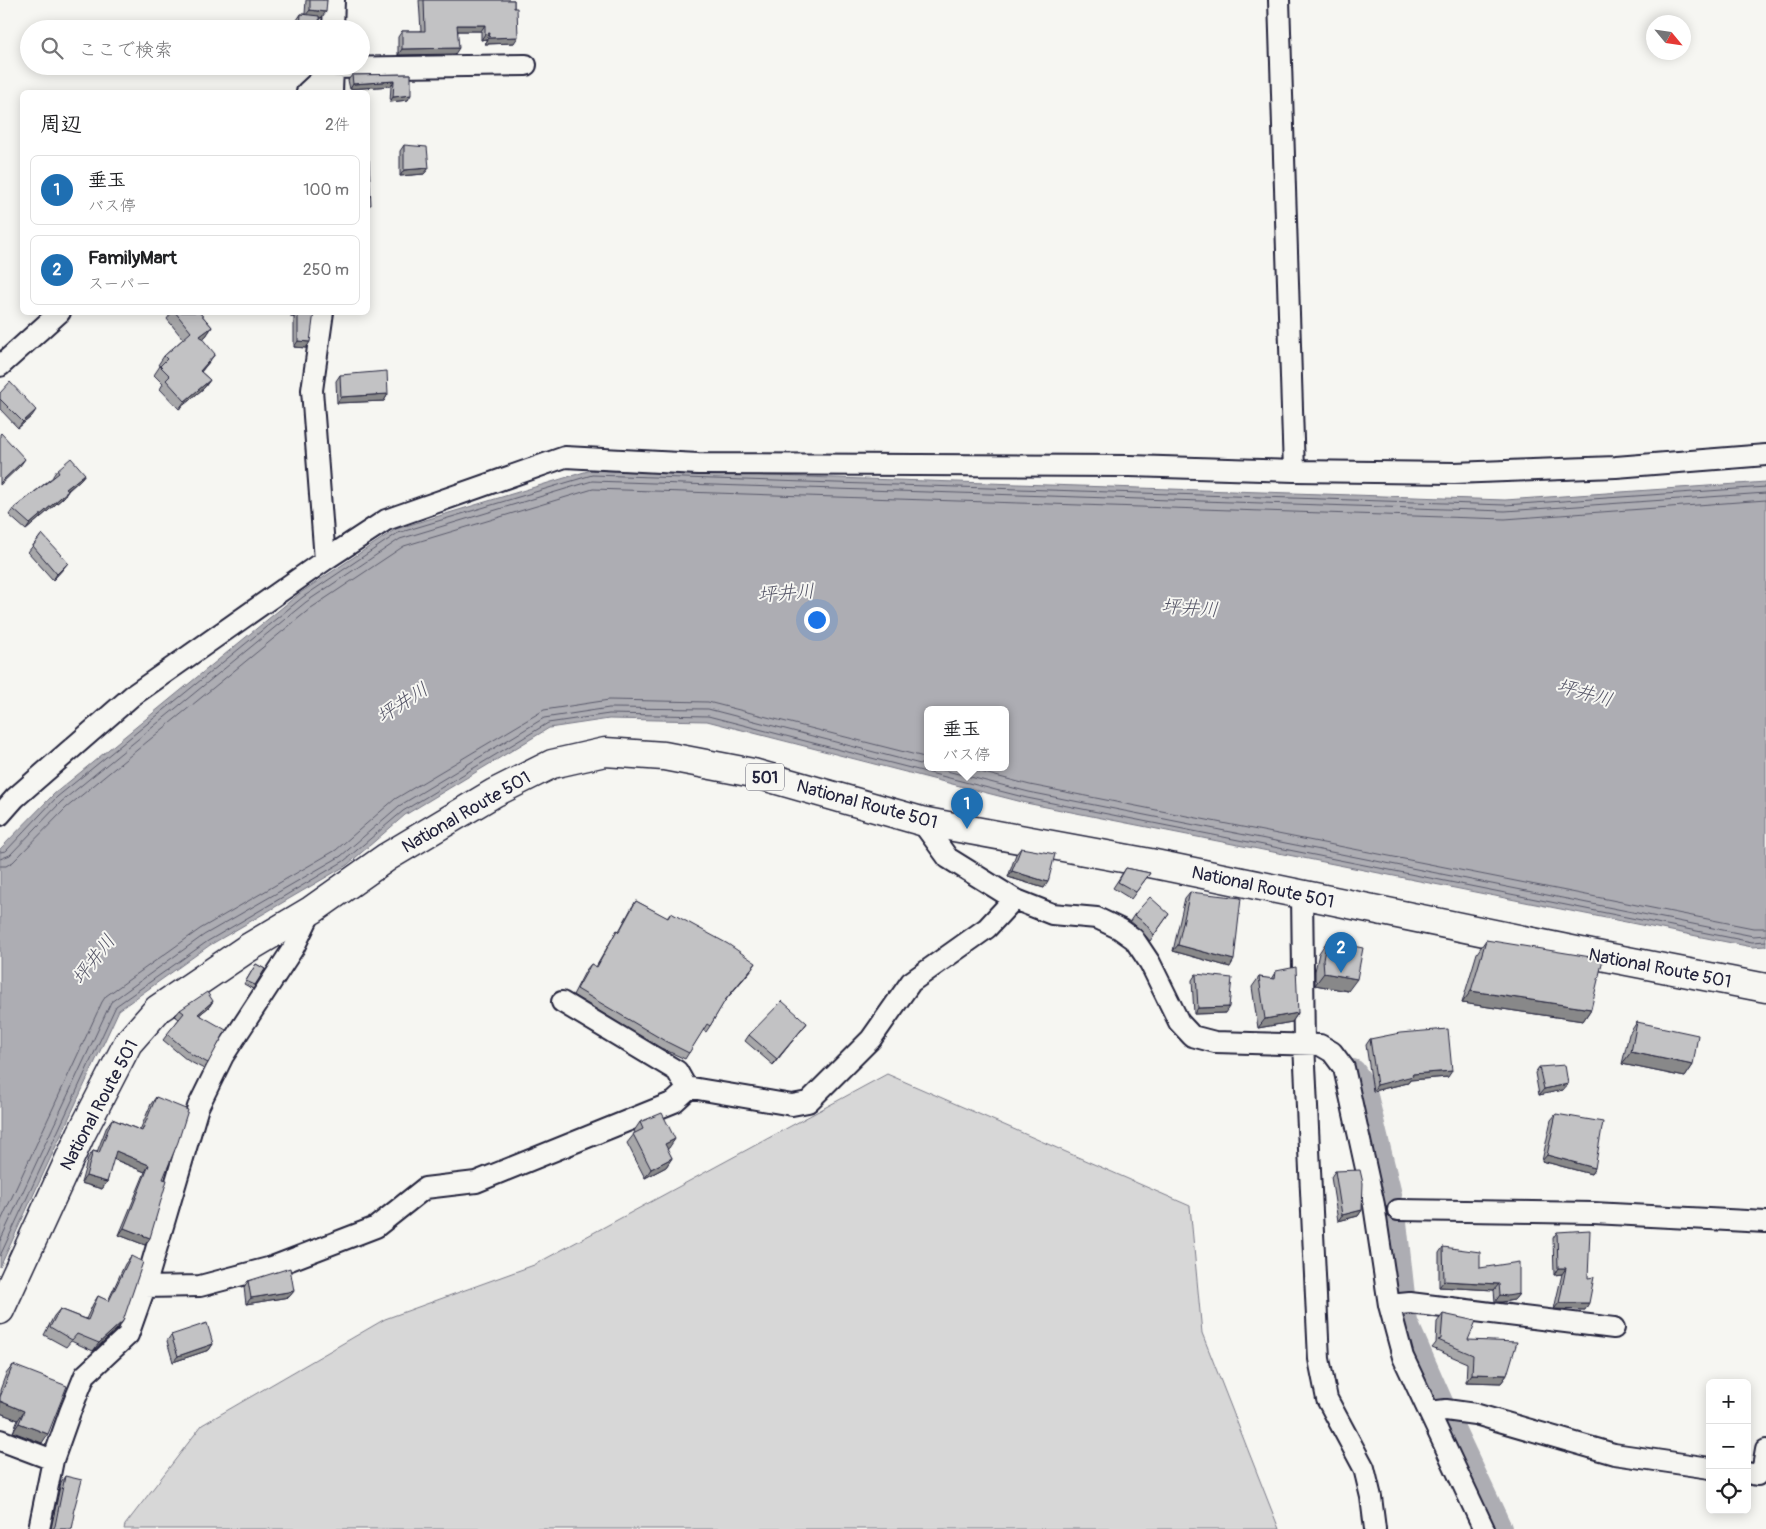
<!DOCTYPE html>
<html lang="ja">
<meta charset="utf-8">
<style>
body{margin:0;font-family:Pangolin,"Klee One",sans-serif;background:#f2f2f2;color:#202124}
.controls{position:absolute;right:15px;bottom:15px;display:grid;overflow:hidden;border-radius:8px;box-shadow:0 2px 12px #0003}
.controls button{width:45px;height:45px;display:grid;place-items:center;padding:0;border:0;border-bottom:1px solid #e0e0e0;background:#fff;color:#202124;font:25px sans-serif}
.compass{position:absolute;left:1646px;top:15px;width:45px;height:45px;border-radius:50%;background:#fff;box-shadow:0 2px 12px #0003;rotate:119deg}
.you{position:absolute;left:816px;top:619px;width:18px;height:18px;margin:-12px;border:4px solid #fff;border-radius:50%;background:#1a73e8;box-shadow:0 0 0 8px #1a73e833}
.badge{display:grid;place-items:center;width:32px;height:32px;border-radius:50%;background:#1f6fb2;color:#fff;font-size:16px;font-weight:700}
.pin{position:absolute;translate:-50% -41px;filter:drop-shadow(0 1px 2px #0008)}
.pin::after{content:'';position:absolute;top:26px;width:18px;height:15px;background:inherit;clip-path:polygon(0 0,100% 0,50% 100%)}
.popup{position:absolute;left:924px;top:706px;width:85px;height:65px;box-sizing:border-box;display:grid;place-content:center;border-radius:8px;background:#fff;filter:drop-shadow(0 1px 4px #0005);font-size:16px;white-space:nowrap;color:#757577}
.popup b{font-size:19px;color:#202124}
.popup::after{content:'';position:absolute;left:50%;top:100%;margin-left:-10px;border:10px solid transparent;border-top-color:#fff}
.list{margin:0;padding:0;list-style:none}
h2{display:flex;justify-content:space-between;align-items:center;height:65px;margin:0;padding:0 20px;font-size:21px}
h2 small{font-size:16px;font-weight:400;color:#757577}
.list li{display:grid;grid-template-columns:32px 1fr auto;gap:15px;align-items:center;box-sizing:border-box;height:70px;margin:0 10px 10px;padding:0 10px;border:1px solid #e0e0e0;border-radius:8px}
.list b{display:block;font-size:19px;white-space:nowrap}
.list p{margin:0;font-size:16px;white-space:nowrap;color:#757577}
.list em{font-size:16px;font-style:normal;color:#757577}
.icon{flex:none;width:28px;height:28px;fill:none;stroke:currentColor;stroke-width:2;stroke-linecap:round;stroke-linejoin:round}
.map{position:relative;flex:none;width:1766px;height:1529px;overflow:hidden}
.search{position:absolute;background:#fff;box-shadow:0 2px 12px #0003;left:20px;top:20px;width:350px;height:55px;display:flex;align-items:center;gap:12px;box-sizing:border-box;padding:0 18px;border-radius:28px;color:#757577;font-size:19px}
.panel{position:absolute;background:#fff;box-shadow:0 2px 12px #0003;left:20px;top:90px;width:350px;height:225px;border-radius:8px}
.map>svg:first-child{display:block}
</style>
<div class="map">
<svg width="1766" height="1529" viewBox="0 0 1766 1529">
<rect width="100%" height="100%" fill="#f6f6f2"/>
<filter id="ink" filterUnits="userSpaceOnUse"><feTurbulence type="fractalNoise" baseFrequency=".02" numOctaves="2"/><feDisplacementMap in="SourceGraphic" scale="10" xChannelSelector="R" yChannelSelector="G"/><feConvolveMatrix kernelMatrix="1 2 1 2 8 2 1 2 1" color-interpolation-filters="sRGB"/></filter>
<g filter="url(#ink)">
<path fill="#d7d7d7" stroke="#7c7c89" d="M887,1074L1190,1206L1202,1333L1279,1529H124L125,1525L202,1425L385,1319L534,1265Z"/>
<path fill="#adadb3" stroke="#757583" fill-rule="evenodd" d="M591,470L1505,500L1766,482V946L1752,947L1026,803L707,721L609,719L549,728L405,815L347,865L210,945L119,1010L0,1267V849L54,794L300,593L396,529ZM928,710H1006V768H928Z"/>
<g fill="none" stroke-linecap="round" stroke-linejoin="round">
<path stroke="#5a5a6b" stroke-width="1" d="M935,768L1029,792L1753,936L1766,935
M965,768L1030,785L1753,928H1766
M0,852L6,851L57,797L303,597L398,533L592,475L1505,505L1766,487
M0,859L10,855L61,802L306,602L400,539L592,481L1505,511L1766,493
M0,866H6L13,862L66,808L311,608L404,546L593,489L1505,519L1766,500
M0,1223L102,1002L106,996L200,929L336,850L395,799L544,710L609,700L708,702L928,758
M0,1241L111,1002L204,935L341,856L399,806L544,718L609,708L708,709L928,766
M0,1256L116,1006L208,941L344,861L403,811L548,723L609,714L708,716L1027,798L1752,942L1766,941"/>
<path stroke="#adadb3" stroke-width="30" d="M1352,1074L1361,1088L1387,1195
M1391,1213L1403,1323L1448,1425L1497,1529"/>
<defs>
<path id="minor" d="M1279,0L1294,471
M333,29L334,0
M307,92L333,68L526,65
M332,92L333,66
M323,312L312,390L325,560
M0,366L60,312
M0,815L15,798L132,696L325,560L386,520L565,457L698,464L1130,466L1294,471L1454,473L1616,467L1766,455
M921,821L948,858L1014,899L1052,914L1097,918L1120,929L1134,939L1150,963L1179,1022L1192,1036L1215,1042L1320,1045L1332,1052L1344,1068L1374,1205L1389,1305L1403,1357L1484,1529
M1302,895L1304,1044L1319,1359L1327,1399L1364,1468L1371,1497L1375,1529
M686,1087L792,1105L808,1102L871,1039L911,982L987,928L1014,899
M1398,1210L1593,1213L1766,1222
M145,1287L200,1286L272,1267L376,1227L425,1188L476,1182L674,1102L685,1092L686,1087L677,1071L562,1002
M1389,1305L1410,1303L1614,1328
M1430,1412L1446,1410L1475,1414L1614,1454L1710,1468
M0,1440L53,1460
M1747,1473L1757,1475L1763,1467L1766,1450
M39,1529L53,1460L70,1412L85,1375L128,1335L145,1287L198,1107L223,1056L294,947L312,910"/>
<path id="trunk" d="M0,1310L81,1134L128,1043L158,1009L248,948L312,910L387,857L494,793L552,764L605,752L664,756L753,773L921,821L1150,863L1591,954L1766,988"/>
</defs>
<use href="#minor" stroke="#22223b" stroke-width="24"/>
<use href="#trunk" stroke="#22223b" stroke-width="31"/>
<use href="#minor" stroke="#f6f6f2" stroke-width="20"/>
<use href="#trunk" stroke="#f6f6f2" stroke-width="28"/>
</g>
<path fill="#a7a7a9" stroke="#22223b" d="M306,0H327L321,18H319L320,29H296L297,20L301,14H305Z
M419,0H514V43L485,44L486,39L481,40V31H458L455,54L398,55V37L402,31H421Z
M411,74L408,100L390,102L391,86L350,89L348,80L352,75Z
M404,145L429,168L424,174L400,176V151Z
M172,312H199L212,327L206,336L202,338L209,362L201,372L210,380L204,388L179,409L160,389L163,384L154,375L160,366L158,365L164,356L183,339L167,319Z
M292,312H314L306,348L294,347V317H291Z
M340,375L388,394L384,401L337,403L336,381Z
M0,393L32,416L18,428L0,409Z
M57,470L85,474L80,480L68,491L64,497L26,530L9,515L13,509L53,477V476Z
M42,534L63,569L53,580L28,552Z
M1021,848L1044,888L1008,877L1016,854Z
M1126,868L1150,873L1131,899L1113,888Z
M1190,892L1230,967L1173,951L1185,898Z
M636,901L667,918L671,913L752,969L724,1002L710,1026L706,1032L703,1030L685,1059L661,1048L573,995L586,970L591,964L596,967L613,937L617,930L619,931L632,907Z
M1169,914L1150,941L1141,930L1130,921L1134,915Z
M1486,940L1591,1009L1583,1021L1462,1003L1477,953Z
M1327,941L1348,991L1315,985V971L1319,953Z
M256,964L265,969L253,989L244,984Z
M1276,971L1298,1013L1292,1022L1258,1028L1252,987L1259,977L1271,979Z
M1196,974L1225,1013L1194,1014L1192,980Z
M213,1001L209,1007L199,1015L208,1063L204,1069L187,1060L163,1040L179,1019L175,1016L180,1010Z
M1637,1022L1693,1065L1685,1077L1622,1064L1629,1034Z
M807,1023L773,1065L745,1041L749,1035Z
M1370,1039L1448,1077L1410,1080L1408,1083L1373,1091L1366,1045Z
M1539,1067L1563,1090L1539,1095L1535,1073Z
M156,1097L163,1179L145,1245L119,1235L145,1172L113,1159L107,1182L102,1189L81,1183L88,1158L93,1151L97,1152L107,1126L112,1119L140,1130L151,1104Z
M1556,1114L1595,1168L1591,1174L1542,1161L1551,1120Z
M640,1122L675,1139L667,1149L672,1158L666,1167L645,1178L627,1143L635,1133L634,1131Z
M1335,1171L1362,1210L1358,1216L1338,1221L1331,1177Z
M1557,1232L1585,1310L1554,1309L1562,1274L1554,1275L1553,1238Z
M1443,1247L1480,1268L1519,1294L1514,1300L1502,1302H1495L1494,1290L1439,1287V1253Z
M131,1256L123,1321L117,1329L93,1351L71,1341L66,1347L44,1335L54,1316L60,1309L86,1319L93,1304L98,1296L108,1301L125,1264Z
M248,1281L294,1291L289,1297L246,1304L244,1287Z
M1443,1314L1468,1340L1507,1375L1501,1383L1466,1382L1467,1363L1432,1348L1436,1343L1437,1322Z
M171,1335L213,1344L209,1350L173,1362L167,1341Z
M13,1365L42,1443L13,1432L18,1420L0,1413V1390L6,1374Z
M65,1476L73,1513L72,1529H51L61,1482Z"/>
<path fill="#888889" stroke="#22223b" d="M310,10L326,12L321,18L305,16Z
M457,25H485L481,31H453Z
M490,33L486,39L481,40L485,34Z
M518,37L514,43L485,44L489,38Z
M459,48L455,54L398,55L402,49Z
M394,81L391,86L350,89L353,84Z
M411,95L408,100L390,102L393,97Z
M429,168L424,174L400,176L404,170Z
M294,312H297L294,317H291Z
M212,327L206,336L195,344L200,336Z
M298,341L310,342L306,348L294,347Z
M215,354L209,362L194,380L200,371Z
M210,380L204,388L179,409L185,401Z
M388,394L384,401L337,403L341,397Z
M36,410L32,416L18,428L23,422Z
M25,459L20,466L0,485V483Z
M85,474L80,480L62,495L66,489Z
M68,491L64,497L26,530L30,524Z
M68,563L63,569L53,580L57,574Z
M1012,871L1048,882L1044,888L1008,877Z
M1178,945L1234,960L1230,967L1173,951Z
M756,963L752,969L721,1005Z
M1324,973L1357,979L1348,991L1315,985Z
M1471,991L1591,1009L1583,1021L1462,1003Z
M213,1001L209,1007L193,1020L198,1014Z
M1229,1007L1225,1013L1194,1014L1198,1008Z
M1298,1013L1292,1022L1258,1028L1265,1019Z
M807,1023L802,1029L773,1065L777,1059Z
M1631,1052L1693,1065L1685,1077L1622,1064Z
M1452,1071L1448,1077L1410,1080L1408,1083L1373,1091L1377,1085L1412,1074Z
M1568,1084L1563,1090L1539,1095L1544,1089Z
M675,1139L669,1148L659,1153L665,1144Z
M116,1151L149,1165L145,1172L111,1158Z
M1547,1155L1595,1168L1591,1174L1542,1161Z
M672,1158L666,1167L645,1178L651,1169Z
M86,1176L107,1182L102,1189L81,1183Z
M1362,1210L1358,1216L1338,1221L1342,1215Z
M124,1228L150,1238L145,1245L119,1235Z
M1558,1268H1566L1562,1274L1554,1275Z
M1444,1281L1499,1284L1494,1290L1439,1287Z
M294,1291L289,1297L246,1304L251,1298Z
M1519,1294L1514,1300L1502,1302H1495L1500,1295Z
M1559,1303H1589L1585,1310L1554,1309Z
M123,1321L117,1329L93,1351L99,1343Z
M213,1344L209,1350L173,1362L178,1356Z
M1472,1374L1507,1375L1501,1383L1466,1382Z
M0,1401L24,1411L18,1420L0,1413Z
M19,1423L48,1434L42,1443L13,1432Z"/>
<path fill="#c2c2c4" stroke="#22223b" d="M310,0H327L326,12L310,10Z
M424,0H514V8H517L518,37L489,38L490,33L485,34V25H457L459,48L402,49V31H425Z
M301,14L319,16L320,29H300Z
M411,74V95L393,97L394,81L353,84L352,75Z
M404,145L427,147L429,168L404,170Z
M368,159L369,160L371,205H368Z
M175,312H199L212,327L200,336L215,354L200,371L210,380L185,401L166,380L170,376L160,366L167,359L164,356L191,332Z
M298,312H314L310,342L298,341Z
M387,371L388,394L341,397L340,375Z
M10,382L36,410L23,422L0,399V393Z
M1,433L25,459L0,483V434Z
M71,458L85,474L66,489L68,491L30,524L13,509L59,473L57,470Z
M42,534L68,563L57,574L33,546Z
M1021,848L1055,854L1048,882L1012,871Z
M1126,868L1150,873L1136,892L1118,882Z
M1190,892L1241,898L1234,960L1178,945Z
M1150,897L1169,914L1154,935L1145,923L1134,915Z
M636,901L668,918L671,913L728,944L756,963L726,999L710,1026L707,1024L689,1053L665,1041L577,989L591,964L597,967L617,930L619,932Z
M1486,940L1603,959L1591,1009L1471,991Z
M1327,941L1363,948L1357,979L1324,973L1323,959Z
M256,964L265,969L255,985L246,981Z
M1296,967L1298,1013L1265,1019L1259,977L1275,979L1276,971Z
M1196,974L1232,978L1229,1007L1198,1008Z
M207,992L213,1001L198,1014L226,1030L208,1063L191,1054L167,1034L184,1013L180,1010Z
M782,1001L807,1023L777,1059L749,1035Z
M1637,1022L1698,1035L1693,1065L1631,1052Z
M1448,1029L1452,1071L1412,1074L1413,1076L1377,1085L1370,1039L1400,1033Z
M1565,1065L1568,1084L1544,1089L1539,1067Z
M156,1097L188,1110L178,1142L163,1179L167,1180L150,1238L124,1228L149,1165L116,1151L107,1182L86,1176L93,1151L99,1153L112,1119L142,1131Z
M662,1113L675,1139L665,1144L672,1158L651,1169L633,1134L643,1129L640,1122Z
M1556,1114L1603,1122L1595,1168L1547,1155Z
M1360,1170L1363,1183L1362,1210L1342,1215L1335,1171Z
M1590,1230L1588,1278L1594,1277L1589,1303H1559L1566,1268H1558L1557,1232Z
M1443,1247L1480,1252V1268L1519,1262V1294L1507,1296L1500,1295L1499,1284L1444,1281Z
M131,1256L143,1262L123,1321L99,1343L77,1334L72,1340L50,1327L60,1309L88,1320L98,1296L109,1301Z
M290,1268L294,1291L251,1298L248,1281Z
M1443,1314L1476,1321L1468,1340L1517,1342L1507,1375L1472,1374L1473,1355L1438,1340L1441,1339Z
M207,1323L213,1344L178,1356L171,1335Z
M13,1365L67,1386L48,1434L19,1423L24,1411L0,1401V1397Z
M65,1476L82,1480L73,1513L75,1514L72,1529H53L55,1526Z"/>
</g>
<g text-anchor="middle" stroke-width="4" stroke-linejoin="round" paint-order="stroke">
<rect fill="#f6f6f2" stroke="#626272" stroke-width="1" x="746" y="763.5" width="38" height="27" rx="4"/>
<g font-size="16" font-weight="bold" fill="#22223b">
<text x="765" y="783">501</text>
</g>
<g font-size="18" fill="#22223b" stroke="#f6f6f2">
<text transform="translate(867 804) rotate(15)" y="6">National Route 501</text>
<text transform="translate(466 812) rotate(-30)" y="6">National Route 501</text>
<text transform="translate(1263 887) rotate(12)" y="6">National Route 501</text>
<text transform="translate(1660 968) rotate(11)" y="6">National Route 501</text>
<text transform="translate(99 1105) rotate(-62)" y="6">National Route 501</text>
</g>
<g font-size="19" font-style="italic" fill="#535365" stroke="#f6f6f2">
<text transform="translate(786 592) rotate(-4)" y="7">坪井川</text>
<text transform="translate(1190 607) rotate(4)" y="7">坪井川</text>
<text transform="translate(1585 692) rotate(16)" y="7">坪井川</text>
<text transform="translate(402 702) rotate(-33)" y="7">坪井川</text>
<text transform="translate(93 959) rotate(-52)" y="7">坪井川</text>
</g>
</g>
</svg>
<div class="controls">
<button>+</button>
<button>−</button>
<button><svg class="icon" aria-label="locate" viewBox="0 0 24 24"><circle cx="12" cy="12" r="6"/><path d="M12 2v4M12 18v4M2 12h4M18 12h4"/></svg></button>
</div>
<svg class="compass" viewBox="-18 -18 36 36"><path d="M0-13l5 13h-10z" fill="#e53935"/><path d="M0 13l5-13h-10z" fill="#757577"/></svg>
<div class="you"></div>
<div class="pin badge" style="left:967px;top:829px">1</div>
<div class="popup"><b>垂玉</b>バス停</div>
<div class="pin badge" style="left:1341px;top:973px">2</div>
<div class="search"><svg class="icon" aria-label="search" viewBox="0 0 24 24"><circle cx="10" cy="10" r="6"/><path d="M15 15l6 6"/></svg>ここで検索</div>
<section class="panel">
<h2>周辺<small>2件</small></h2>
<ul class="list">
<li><span class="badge">1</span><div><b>垂玉</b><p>バス停</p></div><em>100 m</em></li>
<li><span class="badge">2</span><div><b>FamilyMart</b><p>スーパー</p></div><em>250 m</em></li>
</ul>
</section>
</div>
